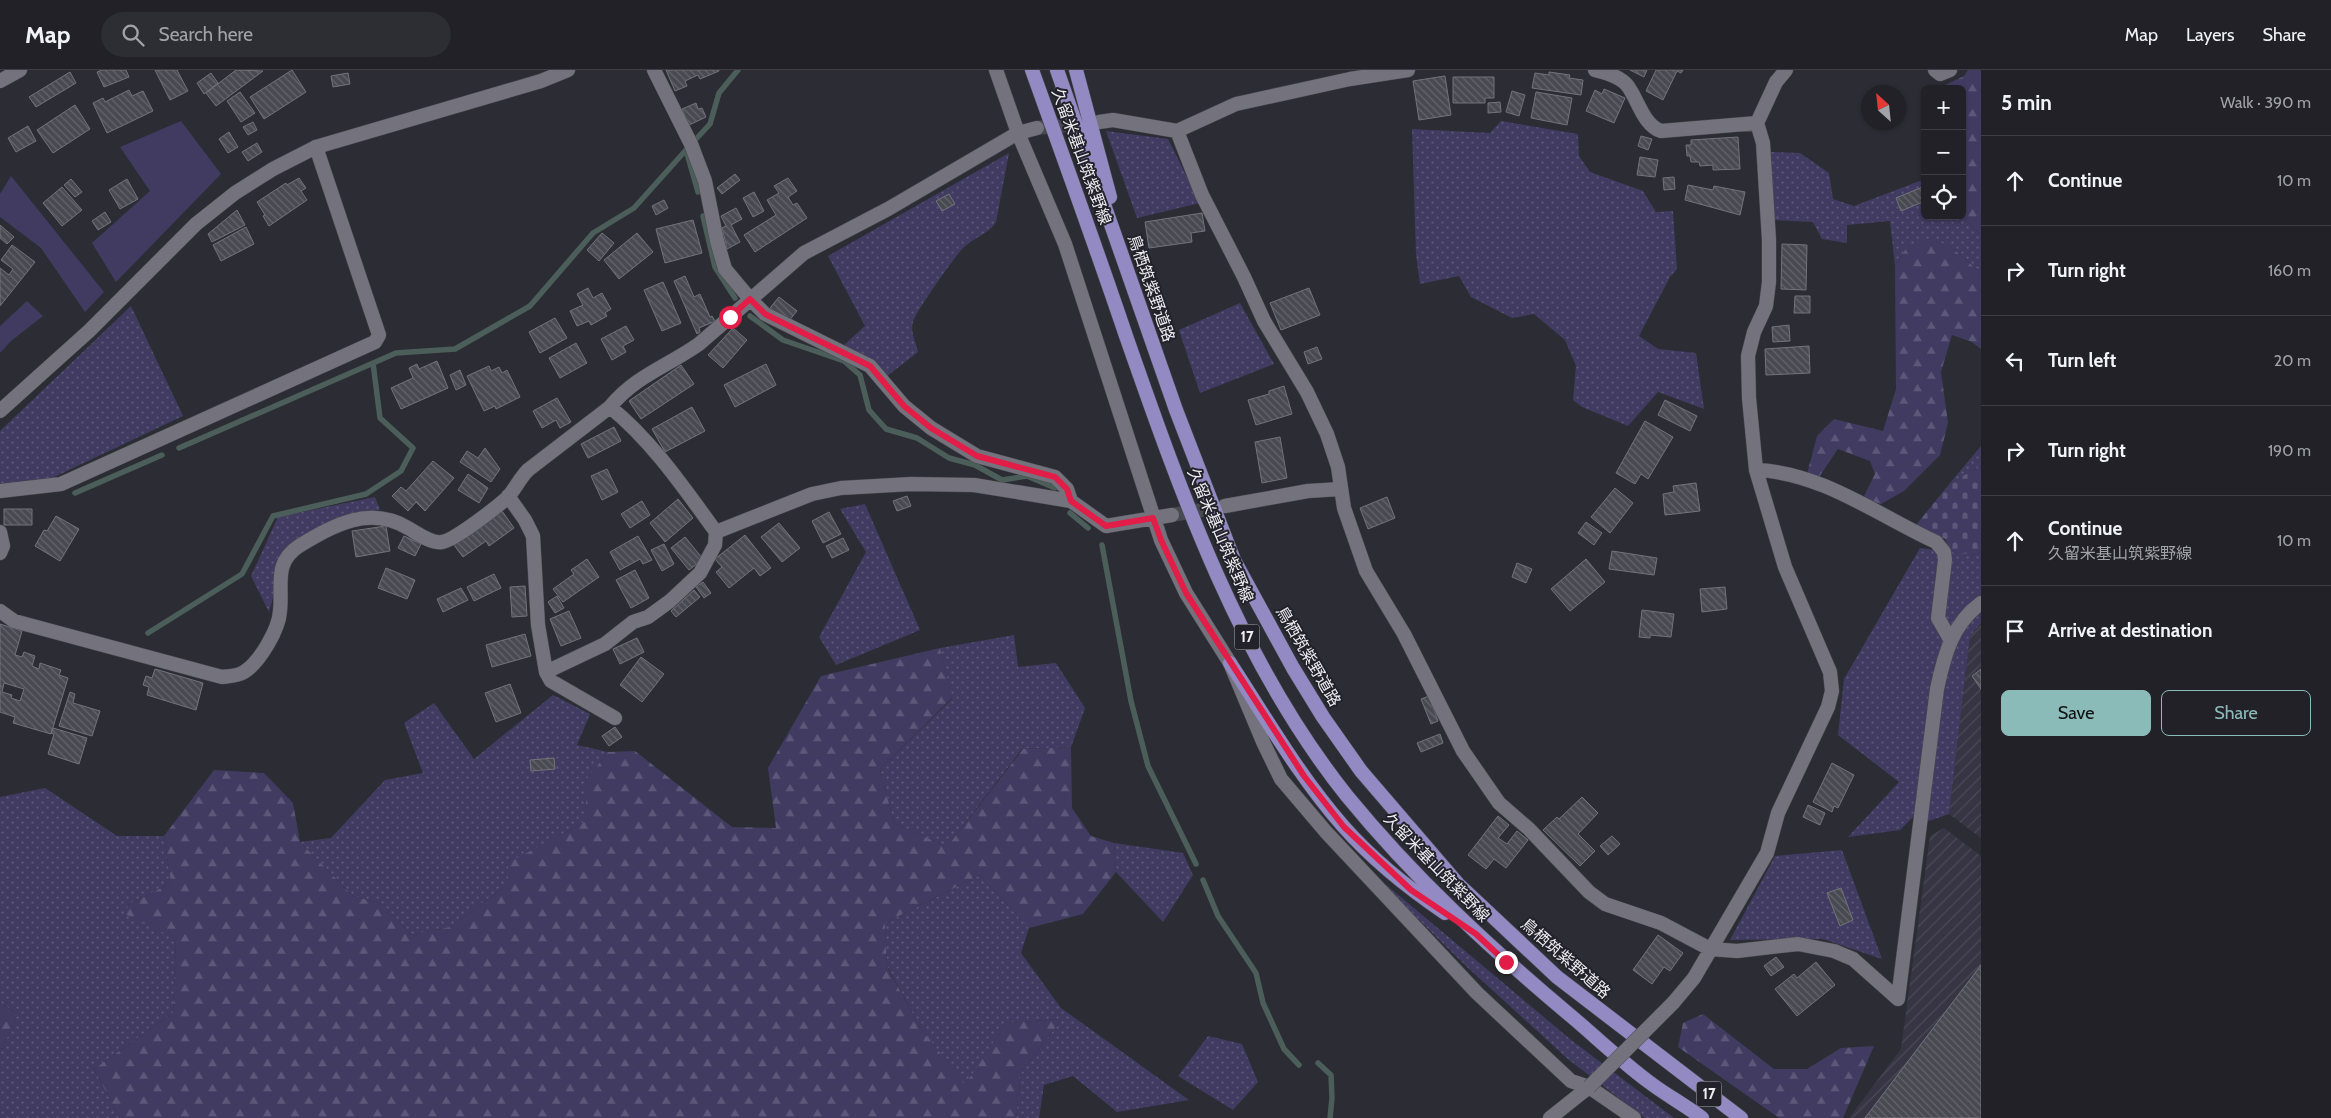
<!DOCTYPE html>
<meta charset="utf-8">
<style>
body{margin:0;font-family:Cabin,"Noto Sans JP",sans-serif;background:#2d2e33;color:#f1f3f6}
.controls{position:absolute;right:15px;top:15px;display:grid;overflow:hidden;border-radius:8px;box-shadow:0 1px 4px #0004}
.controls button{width:45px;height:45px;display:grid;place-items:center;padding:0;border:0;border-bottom:1px solid #3e3e44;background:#212127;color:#f1f3f6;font:25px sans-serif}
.compass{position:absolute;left:1861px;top:15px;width:45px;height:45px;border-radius:50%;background:#212127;box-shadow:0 1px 4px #0004;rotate:333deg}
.stop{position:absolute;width:15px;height:15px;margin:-11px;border:4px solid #e11d48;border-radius:50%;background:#fff}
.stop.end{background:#e11d48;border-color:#fff;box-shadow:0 1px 5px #0008}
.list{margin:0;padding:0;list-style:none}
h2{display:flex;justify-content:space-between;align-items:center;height:65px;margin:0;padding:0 20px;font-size:21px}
h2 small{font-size:16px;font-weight:400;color:#a2a3a7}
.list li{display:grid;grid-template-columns:32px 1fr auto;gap:15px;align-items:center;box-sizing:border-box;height:90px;padding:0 20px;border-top:1px solid #3e3e44}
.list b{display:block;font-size:19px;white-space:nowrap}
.list p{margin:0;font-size:16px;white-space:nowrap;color:#a2a3a7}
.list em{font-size:16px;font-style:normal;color:#a2a3a7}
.actions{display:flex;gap:10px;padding:15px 20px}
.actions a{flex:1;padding:11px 0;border:1px solid #8bbbb9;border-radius:8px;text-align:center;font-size:18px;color:#8bbbb9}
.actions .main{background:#8bbbb9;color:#111}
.icon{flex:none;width:28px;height:28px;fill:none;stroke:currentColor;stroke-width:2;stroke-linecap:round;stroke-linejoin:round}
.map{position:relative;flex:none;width:1981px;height:1048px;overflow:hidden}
header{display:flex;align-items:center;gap:30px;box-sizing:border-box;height:70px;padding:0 25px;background:#212127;border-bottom:1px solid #3e3e44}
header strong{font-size:24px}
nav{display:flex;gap:28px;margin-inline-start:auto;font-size:18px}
.search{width:350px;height:45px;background:#2d2e33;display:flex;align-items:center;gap:12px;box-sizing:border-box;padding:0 18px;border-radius:28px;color:#a2a3a7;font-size:19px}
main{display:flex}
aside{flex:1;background:#212127}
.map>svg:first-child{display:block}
</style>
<header>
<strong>Map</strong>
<div class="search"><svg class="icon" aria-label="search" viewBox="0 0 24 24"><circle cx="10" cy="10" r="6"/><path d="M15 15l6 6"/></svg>Search here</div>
<nav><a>Map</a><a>Layers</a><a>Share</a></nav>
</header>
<main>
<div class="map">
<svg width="1981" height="1048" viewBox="0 0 1981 1048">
<defs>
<pattern id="industrial-furrows" width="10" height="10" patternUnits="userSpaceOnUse" patternTransform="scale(1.25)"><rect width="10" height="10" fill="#373543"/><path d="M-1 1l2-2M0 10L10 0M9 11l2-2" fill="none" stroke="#4a4955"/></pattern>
<pattern id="grass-dots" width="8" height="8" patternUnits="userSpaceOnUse" patternTransform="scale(1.25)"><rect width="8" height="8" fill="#413b62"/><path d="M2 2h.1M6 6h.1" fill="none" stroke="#5d5879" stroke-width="1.8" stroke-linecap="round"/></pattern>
<pattern id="forest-firs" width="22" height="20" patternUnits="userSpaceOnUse" patternTransform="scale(1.25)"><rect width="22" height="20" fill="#413b62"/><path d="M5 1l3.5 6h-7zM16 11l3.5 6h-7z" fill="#5d5879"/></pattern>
<pattern id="cemetery-stones" width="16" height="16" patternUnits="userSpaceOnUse" patternTransform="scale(1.25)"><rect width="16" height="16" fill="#413b62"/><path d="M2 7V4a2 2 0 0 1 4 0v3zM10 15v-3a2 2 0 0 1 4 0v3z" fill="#5d5879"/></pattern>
<pattern id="building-back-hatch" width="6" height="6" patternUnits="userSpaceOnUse" patternTransform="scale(1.25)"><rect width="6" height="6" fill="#494951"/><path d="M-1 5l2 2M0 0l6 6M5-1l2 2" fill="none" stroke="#64646a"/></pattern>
</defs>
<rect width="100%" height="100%" fill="#2c2c34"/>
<path fill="url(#industrial-furrows)" d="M1981,553V768L1949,744L1970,566Z
M1944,758L1981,786V1048H1849L1901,979L1930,766Z"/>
<path fill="url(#grass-dots)" d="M1501,51L1578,64L1579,86L1590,102L1643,121L1656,142L1673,141L1677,199L1670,207L1639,266L1658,279L1696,283L1704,339L1658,322L1628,356L1582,337L1573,330L1576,296L1565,270L1534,244L1512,248L1471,227L1459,206L1420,214L1416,185L1412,59L1490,63Z
M1106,61L1168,69L1200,133L1137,148Z
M1771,82L1800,83L1829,103L1833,129L1854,136L1925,109V146H1962L1981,165V203L1950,176L1908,175L1895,196L1890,151L1847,155V173L1822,169L1813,152L1774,150Z
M1009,83L996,152C989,164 973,168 963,178C954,188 916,241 913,252C910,262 916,272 918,282L886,307L844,275L865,256L828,186Z
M1240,233L1274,294L1200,323L1179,260Z
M131,236L183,346L52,408L0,414V361Z
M1981,376V396L1950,413Z
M375,427L380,440L338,449L287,476L269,542L251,506L278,447Z
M865,434L920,560L836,595L819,567L866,482L840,439Z
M1920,478L1978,485L1981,481V553L1970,566L1949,744L1929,751L1917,743L1900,760L1848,767L1899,712L1838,665L1844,609Z
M1014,565L1018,597L1056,593L1085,638L1071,677L1022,679L947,777L894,753L880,699L952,629L940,578Z
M553,625L590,644L577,675L608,682L586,710V751L509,793L508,814L450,857L411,865L383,834L353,826L300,772L331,768L385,710L423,703L404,653L434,633L474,689Z
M45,718L117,766H164L171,813L128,835L176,868L173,943L94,999L120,1048H0V979L3,978L17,944L0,932V727Z
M1114,773L1183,783L1193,805L1163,852L1116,802Z
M1842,780L1882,889L1823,869L1730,870L1775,786Z
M1365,797L1570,969L1674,1048H1645L1569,990L1467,897Z
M980,805L1029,858L1021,883L1061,938L1189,1030L1117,1042L1073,1006L1044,1015L1039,1048H1016L1021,1003L1062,949L1006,953L965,1016L920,957L887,896L885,853Z
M1208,966L1242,974L1258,1012L1233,1040L1178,1006Z"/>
<path fill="url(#forest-firs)" d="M1968,0H1981V165L1962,146V19L1939,18L1964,6Z
M1931,169L1950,176L1981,203V279L1972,272L1952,265L1941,302L1948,353L1940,385L1904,421L1881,434L1863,428L1875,404L1870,391L1838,379L1819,407L1807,404L1817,366L1834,349L1883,361L1896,319L1895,196L1908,175Z
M940,578L952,628L880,699L894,753L947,777L1023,679L1071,677L1072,738L1091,766L1114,773L1116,802L1083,844L1029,858L980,805L885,853L887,897L920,957L965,1015L1006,953L1062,949L1021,1003L1016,1048H120L94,999L173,943L176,869L125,844L128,835L171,813L164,766L214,700L264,703L293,733L300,772L353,826L383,834L411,865L450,857L508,814V793L586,751V710L608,682L635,681L732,757L776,758L768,698L821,606Z
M0,932L17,944L3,978L0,979Z
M1703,944L1774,999H1807L1841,978L1874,976L1843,1048H1779L1678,977L1683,953Z"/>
<path fill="url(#cemetery-stones)" d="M1981,396V481L1978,485L1951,482L1945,469L1916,455L1950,413Z"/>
<path fill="#413b62" d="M181,51L221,104L116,212L92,173L150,121L120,77Z
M11,106L104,222L85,242L41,178L0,147V124Z
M27,231L43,246L11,271L0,283V256Z"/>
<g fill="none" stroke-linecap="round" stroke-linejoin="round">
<path stroke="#4b5e59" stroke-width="5.5" d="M697,68L710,54L719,23L738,0
M686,80L698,122
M703,146L715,197L735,228
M750,246L783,270L844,291L860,305L869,340L886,359L917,368L949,388L975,395L1002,410L1027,406L1055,418
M179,378L396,283L455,279L530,236L593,163L634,138L686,80
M75,423L162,385
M1070,443L1088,458
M1102,475L1131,631L1148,696L1196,794
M148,563L242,504L273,446L366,424L401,401L413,378L380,348L373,293
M1203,810L1218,846L1256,903L1263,933L1284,979L1299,995
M1318,993L1331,1005L1332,1028L1330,1048"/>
</g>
<path fill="url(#building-back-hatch)" stroke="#74737d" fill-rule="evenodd" d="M102,0H126L129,7L104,17L97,2Z
M155,0H177L188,21L170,30Z
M236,0L263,1L216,36L206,23Z
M292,0L306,22L264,49L250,27Z
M666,0H719V1L700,9L698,5L685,11L687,16L675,21Z
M1630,0H1647L1644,7Z
M1656,0H1683L1681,3L1677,1L1663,30L1646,21Z
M70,2L76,13L36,37L29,27Z
M1549,2L1570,5L1569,8L1583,10L1581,25L1532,18L1535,3L1549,5Z
M211,3L218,13L204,24L197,13Z
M348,3L350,14L333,17L331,6Z
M1445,6L1451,45L1419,50L1413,11Z
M1453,7H1494V28H1485V33H1453Z
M1604,19L1625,28L1614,53L1586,41L1595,20L1602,24Z
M129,20L132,26L143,21L153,41L107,63L93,33L103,28L105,32Z
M1512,21L1525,25L1519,46L1506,42Z
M240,22L255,43L241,52L227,31Z
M1536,22L1572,28L1567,55L1531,48Z
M1500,32L1501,42L1488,43V33Z
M696,33L698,39L702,38L706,47L689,55L682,39Z
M75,35L90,59L53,83L37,60Z
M253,52L257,60L248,65L243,57Z
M28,56L36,71L16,82L8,68Z
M229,62L238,77L228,83L219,69Z
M1641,66L1652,69L1648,80L1638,76Z
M1738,67L1740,99L1713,100V95L1700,96L1699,92H1691L1690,86H1687L1686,75H1691V70Z
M257,73L262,82L248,91L242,82Z
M1640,87L1658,90L1655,107L1637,105Z
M735,104L740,110L722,124L717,118Z
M1674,107L1675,119L1664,120L1663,108Z
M299,108L306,118L301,121L307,130L269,156L263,146L265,145L257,132L286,113L287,115Z
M788,108L797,121L788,127L793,135L797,133L807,148L755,182L744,165L776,145L767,130L779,123L774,116Z
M71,109L82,122L75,127L64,115Z
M127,109L138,129L120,139L109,120Z
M1688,115L1713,120L1714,116L1745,122L1740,145L1685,130Z
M1925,116V131L1901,141L1896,128Z
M62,117L82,140L62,156L43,133Z
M754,122L764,141L753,147L743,128Z
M949,124L955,134L942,141L936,131Z
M664,130L668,138L656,145L652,136Z
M736,138L742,149L731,155L740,172L727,179L722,158L726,156L721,146Z
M237,140L245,155L212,172L208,164Z
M105,142L111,152L98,160L92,151Z
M1202,143L1205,161L1191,163L1192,172L1149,178L1145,152Z
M693,150L702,183L665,193L656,159Z
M0,155L14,167L7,174L0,168Z
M246,157L254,174L221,191L213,175Z
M602,163L614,173L599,191L587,180Z
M637,163L653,182L619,209L604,190Z
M1782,174L1807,175L1806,220L1781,219Z
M12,175L35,192L0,236V198L9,205L13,199L1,190Z
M685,206L694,227L700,224L710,247L712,246L715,251L699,258L700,262L697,264L674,211Z
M663,212L681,253L662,261L644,220Z
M588,218L593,228L602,223L611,239L605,243L607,246L591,255L589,251L577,256L570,241L583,235L577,224Z
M1309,218L1320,245L1281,260L1270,233Z
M1795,226H1810V243H1794Z
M779,227L797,241L788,252L770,238Z
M555,248L567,268L540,283L529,262Z
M1789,255L1790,271L1773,272L1772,257Z
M626,256L634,270L623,276L626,282L612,290L601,269Z
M733,258L747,270L723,298L708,285Z
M576,273L587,293L560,308L549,288Z
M1809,276L1810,303L1766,305L1765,279Z
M1317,277L1322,289L1308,294L1304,282Z
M437,291L448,318L401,339L391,318L413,308L409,298L417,294L419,299Z
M766,294L776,315L735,337L724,315Z
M681,295L694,314L641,349L629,331Z
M489,296L491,301L499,297L502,303L507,300L520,327L496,339L495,336L484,341L467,306Z
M460,300L466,315L456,320L450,305Z
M1284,316L1292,344L1256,355L1248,330L1269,324V321Z
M557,328L571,352L560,358L556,350L542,358L533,341Z
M1665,330L1697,346L1690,361L1658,345Z
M692,337L705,361L665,382L652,359Z
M1645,351L1673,367L1648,409L1641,404L1635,414L1616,403Z
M614,357L621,371L588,388L581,374Z
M1280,367L1287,408L1262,413L1255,372Z
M485,378L500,399L491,412L460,392L467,381L478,388Z
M433,391L454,408L425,441L416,432L408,441L392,426L401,417L406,421Z
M607,399L618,422L602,430L591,406Z
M468,404L488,418L479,433L458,420Z
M1696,413L1700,441L1665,445L1663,424L1674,422L1673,416Z
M1615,418L1633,433L1610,463L1591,447Z
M907,426L911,436L897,441L893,431Z
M1387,427L1395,448L1368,459L1360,438Z
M678,429L693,448L665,472L650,453Z
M642,431L650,445L630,458L621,444Z
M4,439H32V455H4Z
M502,441L514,458L489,476L486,471L463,487L454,475Z
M829,442L841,464L823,473L812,451Z
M56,446L79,459L60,491L35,476L44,460L47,461Z
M1586,452L1602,463L1594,475L1578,463Z
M779,453L800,478L782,492L761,467Z
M386,456L390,481L356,487L352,461Z
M745,465L771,498L760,506L754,498L729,518L716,502L722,497L715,489Z
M404,466L421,474L415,486L398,478Z
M638,466L652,490L643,494L640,489L620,500L610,482Z
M685,467L703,489L689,500L671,478Z
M843,468L849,480L832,488L826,476Z
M664,474L674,494L662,501L651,480Z
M1612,481L1657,488L1654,505L1609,499Z
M587,489L599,507L563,532L553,519L574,504L571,500Z
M1586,489L1605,512L1570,541L1551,519Z
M1517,493L1532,499L1526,513L1512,507Z
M386,498L415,510L407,529L378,518Z
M635,500L649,528L631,538L616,510Z
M494,504L501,518L474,531L467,517Z
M703,512L711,523L704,528L696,517Z
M525,516L527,546L512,547L510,517Z
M1725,517L1727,539L1702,542L1700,519Z
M461,518L468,530L443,542L437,529Z
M694,520L700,527L676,547L671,541Z
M557,526L564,538L555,543L548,532Z
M1642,540L1674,544L1671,567L1650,565V568L1639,567Z
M569,541L581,568L561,576L550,549Z
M0,554L22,561L15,585L22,587L24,582L35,586L32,596L39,599L40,593L61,600L59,605L68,608L51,664L13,653L15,647L0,642ZM4,613L24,619L20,631L11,628L12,625L2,622Z
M525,564L531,586L492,597L486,575Z
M637,568L644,582L620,594L613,579Z
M641,587L664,604L642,632L620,615Z
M155,599L203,613L196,640L147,625L149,617L143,615L146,606L152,608Z
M1981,599V619L1972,606Z
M510,614L521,643L496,652L485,623Z
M70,622L75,624L73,633L100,641L92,666L59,656Z
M1429,626L1438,651L1431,654L1421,629Z
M615,657L622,667L609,676L602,666Z
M53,658L87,668L79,694L48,684L54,664L51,663Z
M1440,664L1443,673L1421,682L1417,673Z
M554,688L555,699L531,701L530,690Z
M1832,693L1854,705L1838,738L1834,736L1832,742L1813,732Z
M1582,727L1598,743L1578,764L1595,781L1580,796L1543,760L1557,747L1559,749Z
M1808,735L1825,743L1820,755L1803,747Z
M1498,746L1509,755L1498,768L1507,774L1517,761L1528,770L1506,798L1494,789L1486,799L1468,785Z
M1612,766L1620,774L1608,785L1600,776Z
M1841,818L1853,850L1840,856L1827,823Z
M1658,865L1683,883L1670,901L1664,897L1652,914L1633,900Z
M1776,887L1784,897L1771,906L1764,896Z
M1816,892L1835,915L1797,946L1775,919L1794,904L1797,908Z
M1981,895V1048H1865Z"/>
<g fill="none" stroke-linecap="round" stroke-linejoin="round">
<path stroke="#494950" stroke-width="14" stroke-dasharray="14 7" stroke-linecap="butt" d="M1037,58L1086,53
M1172,445L1225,436"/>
<defs>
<path id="minor" d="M654,0L691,74L705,111L717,171L725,199L750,229L765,244L870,296L904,336L931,358L977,386L1055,407L1067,419L1071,431L1106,456L1172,445
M996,0L1018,63L1065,174L1161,470L1186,523L1230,593L1264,674L1281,709L1326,762L1477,923L1571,1011L1589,1017L1634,1048
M1595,0C1606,3 1619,6 1627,15C1638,29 1643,55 1661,61L1757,53
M1935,0L1940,4L1950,0
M0,11L20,0
M1099,52L1113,50L1177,61L1236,34L1350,9L1408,0
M1177,61L1202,125L1244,207L1264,251L1307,322L1327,364L1338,397L1344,438L1366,501L1404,564L1463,681L1499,733L1529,759L1589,822L1605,834L1661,853L1710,879L1737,881L1798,874L1834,881L1853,889L1898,929L1937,619C1944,586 1952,554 1981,533
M1756,400C1821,402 1879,446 1936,472L1944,482L1945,490L1938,548L1950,569
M0,421L61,414L375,272L379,265L316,77
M508,426L525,450L533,466L538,555L546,602L551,611L615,648
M1225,436L1308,421L1341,419
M0,462L3,476L0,483
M716,462L812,424L841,418L911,414L974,415L1071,431
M0,541L14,551L222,607C230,606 238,606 244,602C260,592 279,559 280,541C283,515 273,493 299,476C334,455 369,435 408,458C417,463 431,474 442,472C455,470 497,437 508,427C515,419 520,408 528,400L610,337C635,306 668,296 699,274L804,183L888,139L1018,63L1037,58
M546,602L605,574L633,552L648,547L670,531L700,503L715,475L716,462C684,418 652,371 610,337
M1673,933L1694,908L1767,783L1778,743L1828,637L1832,621L1830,602L1785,497L1756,400L1749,328L1748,286L1754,262L1766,236L1769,212V170L1763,73L1757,53L1776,12L1786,0
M1550,1048L1589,1017"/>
<path id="tertiary" d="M0,341L89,261L196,154L235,123L273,99L316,77L541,11L568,0"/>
<path id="primary" d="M1032,0C1064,89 1096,177 1126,266C1182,426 1240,592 1347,726C1414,808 1490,878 1571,946C1597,968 1622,992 1649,1012C1666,1025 1685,1035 1702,1048
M1057,0L1176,340L1234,490L1293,598L1323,647L1361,701L1458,814L1557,907L1741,1048
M1076,0L1110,127
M1230,593C1266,648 1299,706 1343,756C1372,789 1408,818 1445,843"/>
</defs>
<use href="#minor" stroke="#49484f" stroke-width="15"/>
<use href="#tertiary" stroke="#49484f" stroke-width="15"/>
<use href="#primary" stroke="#49484f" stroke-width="15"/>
<use href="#minor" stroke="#74737d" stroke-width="14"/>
<use href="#tertiary" stroke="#74737d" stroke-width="14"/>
<use href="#primary" stroke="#938ac3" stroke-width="14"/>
<defs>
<path id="minor-bridge" d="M1589,1017L1673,933"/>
</defs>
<use href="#minor-bridge" stroke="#49484f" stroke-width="15" stroke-linecap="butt"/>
<use href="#minor-bridge" stroke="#74737d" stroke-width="14"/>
</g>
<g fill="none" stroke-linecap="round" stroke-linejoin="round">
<path stroke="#e11d48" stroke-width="6" d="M730,247L750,229L765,244L870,296L904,336L931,358L977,386L1055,407L1067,419L1071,431L1106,456L1153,448L1161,470L1186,523L1304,706L1344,757L1411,820L1476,864L1506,892"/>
</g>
<g text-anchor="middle" stroke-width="4" stroke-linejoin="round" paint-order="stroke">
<g fill="#23222a" stroke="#b0b0b6" stroke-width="1">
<rect x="1234.5" y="554.5" width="25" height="25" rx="4"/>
<rect x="1696.5" y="1011.5" width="25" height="25" rx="4"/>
</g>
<g font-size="15" font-weight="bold" fill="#ededf2">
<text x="1247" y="572">17</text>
<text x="1709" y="1029">17</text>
</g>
<g font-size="16" fill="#ededf2" stroke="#23222a">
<text transform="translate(1082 86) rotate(70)" y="6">久留米基山筑紫野線</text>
<text transform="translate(1152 218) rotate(71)" y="6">鳥栖筑紫野道路</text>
<text transform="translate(1221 465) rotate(67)" y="6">久留米基山筑紫野線</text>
<text transform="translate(1309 586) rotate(60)" y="6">鳥栖筑紫野道路</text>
<text transform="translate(1437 797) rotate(46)" y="6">久留米基山筑紫野線</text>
<text transform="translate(1566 888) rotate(41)" y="6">鳥栖筑紫野道路</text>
</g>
</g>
</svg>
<div class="controls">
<button>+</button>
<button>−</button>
<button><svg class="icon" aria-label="locate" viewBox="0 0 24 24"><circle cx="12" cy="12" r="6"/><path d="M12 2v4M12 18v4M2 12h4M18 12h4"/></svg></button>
</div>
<svg class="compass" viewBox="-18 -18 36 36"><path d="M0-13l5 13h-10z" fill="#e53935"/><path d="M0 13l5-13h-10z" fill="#a2a3a7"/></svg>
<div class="stop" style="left:730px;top:247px"></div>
<div class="stop end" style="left:1506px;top:892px"></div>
</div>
<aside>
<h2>5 min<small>Walk · 390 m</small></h2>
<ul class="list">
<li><svg class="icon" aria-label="ahead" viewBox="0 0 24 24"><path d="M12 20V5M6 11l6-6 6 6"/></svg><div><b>Continue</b></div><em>10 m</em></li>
<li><svg class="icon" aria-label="right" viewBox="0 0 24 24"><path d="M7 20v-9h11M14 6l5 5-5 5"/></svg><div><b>Turn right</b></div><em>160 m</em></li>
<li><svg class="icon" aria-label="left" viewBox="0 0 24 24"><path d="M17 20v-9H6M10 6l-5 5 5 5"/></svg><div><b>Turn left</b></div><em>20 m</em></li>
<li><svg class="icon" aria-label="right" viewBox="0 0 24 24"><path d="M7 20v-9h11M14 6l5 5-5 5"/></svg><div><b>Turn right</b></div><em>190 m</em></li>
<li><svg class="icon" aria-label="ahead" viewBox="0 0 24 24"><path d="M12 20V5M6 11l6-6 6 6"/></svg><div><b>Continue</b><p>久留米基山筑紫野線</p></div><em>10 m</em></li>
<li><svg class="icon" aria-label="arrive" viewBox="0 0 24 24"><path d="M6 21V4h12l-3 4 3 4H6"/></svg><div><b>Arrive at destination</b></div></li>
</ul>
<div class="actions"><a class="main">Save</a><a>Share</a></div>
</aside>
</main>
